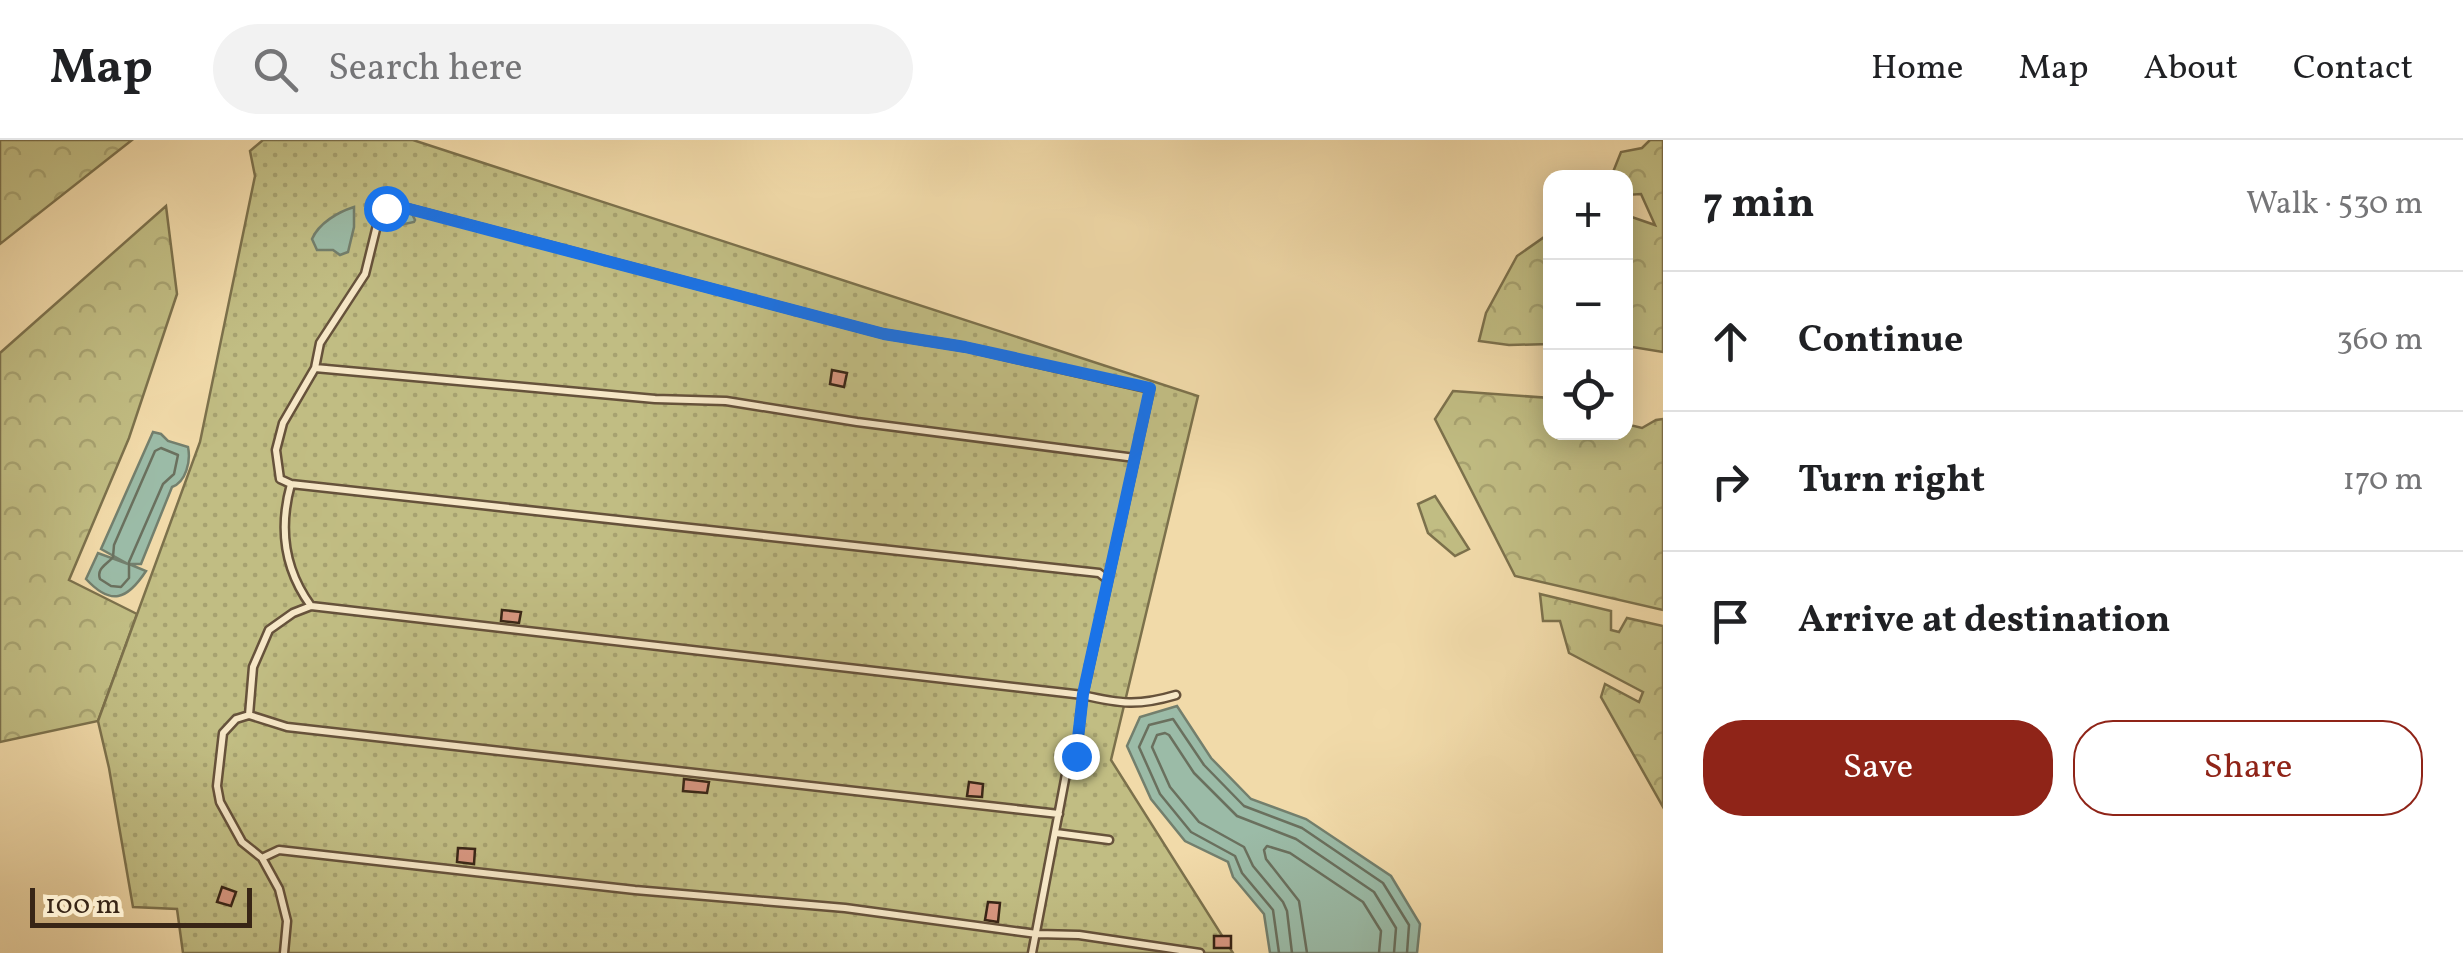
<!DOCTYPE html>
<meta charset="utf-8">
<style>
body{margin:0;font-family:Vollkorn,serif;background:#f2f2f2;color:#202124}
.controls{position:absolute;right:30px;top:30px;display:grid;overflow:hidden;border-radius:20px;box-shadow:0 5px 25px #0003}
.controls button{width:90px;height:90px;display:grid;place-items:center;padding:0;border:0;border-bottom:2px solid #e0e0e0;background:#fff;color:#202124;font:50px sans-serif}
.scale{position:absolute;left:30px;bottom:25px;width:222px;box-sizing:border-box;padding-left:10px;border:5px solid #382516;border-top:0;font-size:28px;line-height:35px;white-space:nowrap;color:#382516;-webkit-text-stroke:8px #f6e7c7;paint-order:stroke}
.stop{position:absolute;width:30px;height:30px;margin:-22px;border:8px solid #1a73e8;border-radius:50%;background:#fff}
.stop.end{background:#1a73e8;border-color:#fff;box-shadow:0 2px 10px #0008}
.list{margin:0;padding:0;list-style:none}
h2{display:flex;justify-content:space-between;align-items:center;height:130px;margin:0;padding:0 40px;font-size:42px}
h2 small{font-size:32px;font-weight:400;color:#757577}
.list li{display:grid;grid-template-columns:65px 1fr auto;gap:30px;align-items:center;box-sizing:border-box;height:140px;padding:0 40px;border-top:2px solid #e0e0e0}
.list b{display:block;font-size:38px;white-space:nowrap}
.list em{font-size:32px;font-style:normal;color:#757577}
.actions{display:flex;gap:20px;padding:30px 40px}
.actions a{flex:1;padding:22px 0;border:2px solid #8f2418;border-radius:40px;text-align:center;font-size:35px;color:#8f2418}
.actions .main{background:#8f2418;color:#fff}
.icon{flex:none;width:55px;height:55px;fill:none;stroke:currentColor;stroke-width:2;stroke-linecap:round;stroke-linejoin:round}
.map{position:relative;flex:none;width:1663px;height:813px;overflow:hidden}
header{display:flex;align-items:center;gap:60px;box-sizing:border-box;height:140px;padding:0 50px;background:#fff;border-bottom:2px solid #e0e0e0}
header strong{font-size:48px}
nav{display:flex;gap:55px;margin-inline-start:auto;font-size:35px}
.search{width:700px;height:90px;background:#f2f2f2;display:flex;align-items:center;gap:25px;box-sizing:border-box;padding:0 35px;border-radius:55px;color:#757577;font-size:38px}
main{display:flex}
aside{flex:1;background:#fff}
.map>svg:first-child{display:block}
</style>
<header>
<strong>Map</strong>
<div class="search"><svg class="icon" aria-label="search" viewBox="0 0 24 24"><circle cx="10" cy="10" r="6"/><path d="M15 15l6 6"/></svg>Search here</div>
<nav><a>Home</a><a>Map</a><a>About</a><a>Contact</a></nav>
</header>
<main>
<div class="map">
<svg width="1663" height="813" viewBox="0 0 1663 813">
<defs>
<pattern id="forest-crowns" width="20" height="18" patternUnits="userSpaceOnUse" patternTransform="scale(2.5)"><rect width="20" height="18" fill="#c1bd83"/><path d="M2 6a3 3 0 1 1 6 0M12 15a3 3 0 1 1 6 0" fill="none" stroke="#a7a270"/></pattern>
<pattern id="garden-dots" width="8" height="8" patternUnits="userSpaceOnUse" patternTransform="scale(2.5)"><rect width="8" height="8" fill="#c1bd83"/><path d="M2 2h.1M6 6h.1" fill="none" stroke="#a7a270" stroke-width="1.8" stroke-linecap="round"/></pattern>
</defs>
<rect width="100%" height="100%" fill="#f1daa9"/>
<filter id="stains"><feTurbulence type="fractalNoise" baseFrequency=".002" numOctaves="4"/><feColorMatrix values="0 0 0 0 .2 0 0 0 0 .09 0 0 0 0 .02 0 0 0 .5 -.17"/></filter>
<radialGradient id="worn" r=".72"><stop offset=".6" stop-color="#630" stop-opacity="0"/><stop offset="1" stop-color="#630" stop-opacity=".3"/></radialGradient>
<path fill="url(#forest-crowns)" stroke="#7c714c" stroke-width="2.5" d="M0,0H132L0,104Z
M1650,0H1663V212L1626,206V75L1655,85L1641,54L1626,55V38L1611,37L1621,12L1642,8Z
M166,66L177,154L129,298L69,440L137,474L98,581L0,602V213Z
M1550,93V204L1509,205L1479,201L1486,173L1517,116Z
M1453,251L1550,258V292H1626V284L1642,288L1656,280L1663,279V470L1515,436L1435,279Z
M1435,356L1469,409L1455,416L1428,393L1418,364Z
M1540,454L1611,471V490L1619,492L1627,478L1663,486V667L1601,557L1605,544L1639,562L1643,552L1569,513L1560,481H1543Z"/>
<path fill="url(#garden-dots)" stroke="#7c714c" stroke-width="2.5" d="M263,0H413L1198,256L1111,620L1233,813H183L177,769L133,767L109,628L98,581L200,302L255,36L250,11Z"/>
<path fill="#9bbba7" stroke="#737f6d" stroke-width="2.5" d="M391,55L411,72L415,80L414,82L400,85L387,81L384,73L372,72L370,66L371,64Z
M354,67V87L348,112L340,115L333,110H317L312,99C319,83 338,72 354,67Z
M153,292L161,294L168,301L188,307C191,321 186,342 172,347L141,424H129L146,431C127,460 111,466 86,439L98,413L128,424L101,409Z
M1177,566L1211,618L1251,659L1306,679L1391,736L1420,784L1417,813H1270L1264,774L1233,737L1228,722L1185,701L1151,659L1127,606L1140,577Z"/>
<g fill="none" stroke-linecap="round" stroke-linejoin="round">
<path stroke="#6a705e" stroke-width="2.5" d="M161,308L178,315L174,334L163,344L129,422V438L121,447L111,446L100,439C96,428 108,424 113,417L114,405L155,311Z
M1279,813L1273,770L1242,733L1235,716L1191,692L1160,654L1139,607L1149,585L1173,579L1204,625L1244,666L1302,688L1383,743L1409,785L1407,813
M1292,813L1287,771L1283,762L1253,726L1244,707L1199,682L1170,647L1152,607L1157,595L1165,593L1169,595L1194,633L1237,676L1296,699L1374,752L1396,788L1394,813
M1307,813L1299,761L1266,719L1264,710L1267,706L1290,713L1363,762L1381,791L1379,813"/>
</g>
<path fill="#d79680" stroke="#382516" stroke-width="2.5" d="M832,230L847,233L844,247L830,244Z
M502,470L521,472L519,483L501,481Z
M684,639L709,642L707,653L683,651Z
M969,642L983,644L982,657L967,656Z
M458,708L475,709L474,724L457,722Z
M222,747L236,752L231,766L217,762Z
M988,762L1000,763L998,782L985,780Z
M1214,796H1231V808H1214Z"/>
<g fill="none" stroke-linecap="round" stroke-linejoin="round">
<defs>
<path id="lane" d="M315,228L320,203L365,134L379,77L385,68L395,65L884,194L965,207L1150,249L1083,555L1076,615L1066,634L1032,813
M291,344L1099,433L1108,440
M311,466L1083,555C1120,564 1139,566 1176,555
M249,575L287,587L1059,674
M1056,693L1109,700
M262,718L279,710L635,750L845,768L1037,794L1079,795L1200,813
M284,813L287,781L279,749L262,718L242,702L220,662L217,646L223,593L236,579L249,575L253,527L269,490L293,473L311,466C284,429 279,387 291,344L280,339L276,310L283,283L315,228L655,259L726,261L857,282L1135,318"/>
</defs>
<use href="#lane" stroke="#66523b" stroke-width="11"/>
<use href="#lane" stroke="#f6e7c7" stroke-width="6"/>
</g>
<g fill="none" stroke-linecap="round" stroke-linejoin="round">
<path stroke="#1a73e8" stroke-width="12" d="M386,68L394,65L884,194L965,207L1150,248L1083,554L1076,616"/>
</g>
<rect width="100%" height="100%" filter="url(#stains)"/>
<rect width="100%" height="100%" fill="url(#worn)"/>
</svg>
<div class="controls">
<button>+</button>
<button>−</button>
<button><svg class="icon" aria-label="locate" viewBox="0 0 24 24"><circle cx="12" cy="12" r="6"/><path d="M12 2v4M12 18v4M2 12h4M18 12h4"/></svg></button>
</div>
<div class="scale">100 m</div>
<div class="stop" style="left:386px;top:68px"></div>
<div class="stop end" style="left:1076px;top:616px"></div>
</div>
<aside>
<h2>7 min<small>Walk · 530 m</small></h2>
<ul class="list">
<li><svg class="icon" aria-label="ahead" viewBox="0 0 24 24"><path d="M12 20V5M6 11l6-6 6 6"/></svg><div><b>Continue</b></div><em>360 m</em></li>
<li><svg class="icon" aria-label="right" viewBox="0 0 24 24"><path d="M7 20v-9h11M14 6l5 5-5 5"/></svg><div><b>Turn right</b></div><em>170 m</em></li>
<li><svg class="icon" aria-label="arrive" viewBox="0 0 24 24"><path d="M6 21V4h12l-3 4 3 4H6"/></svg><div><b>Arrive at destination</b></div></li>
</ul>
<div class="actions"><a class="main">Save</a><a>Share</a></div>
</aside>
</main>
